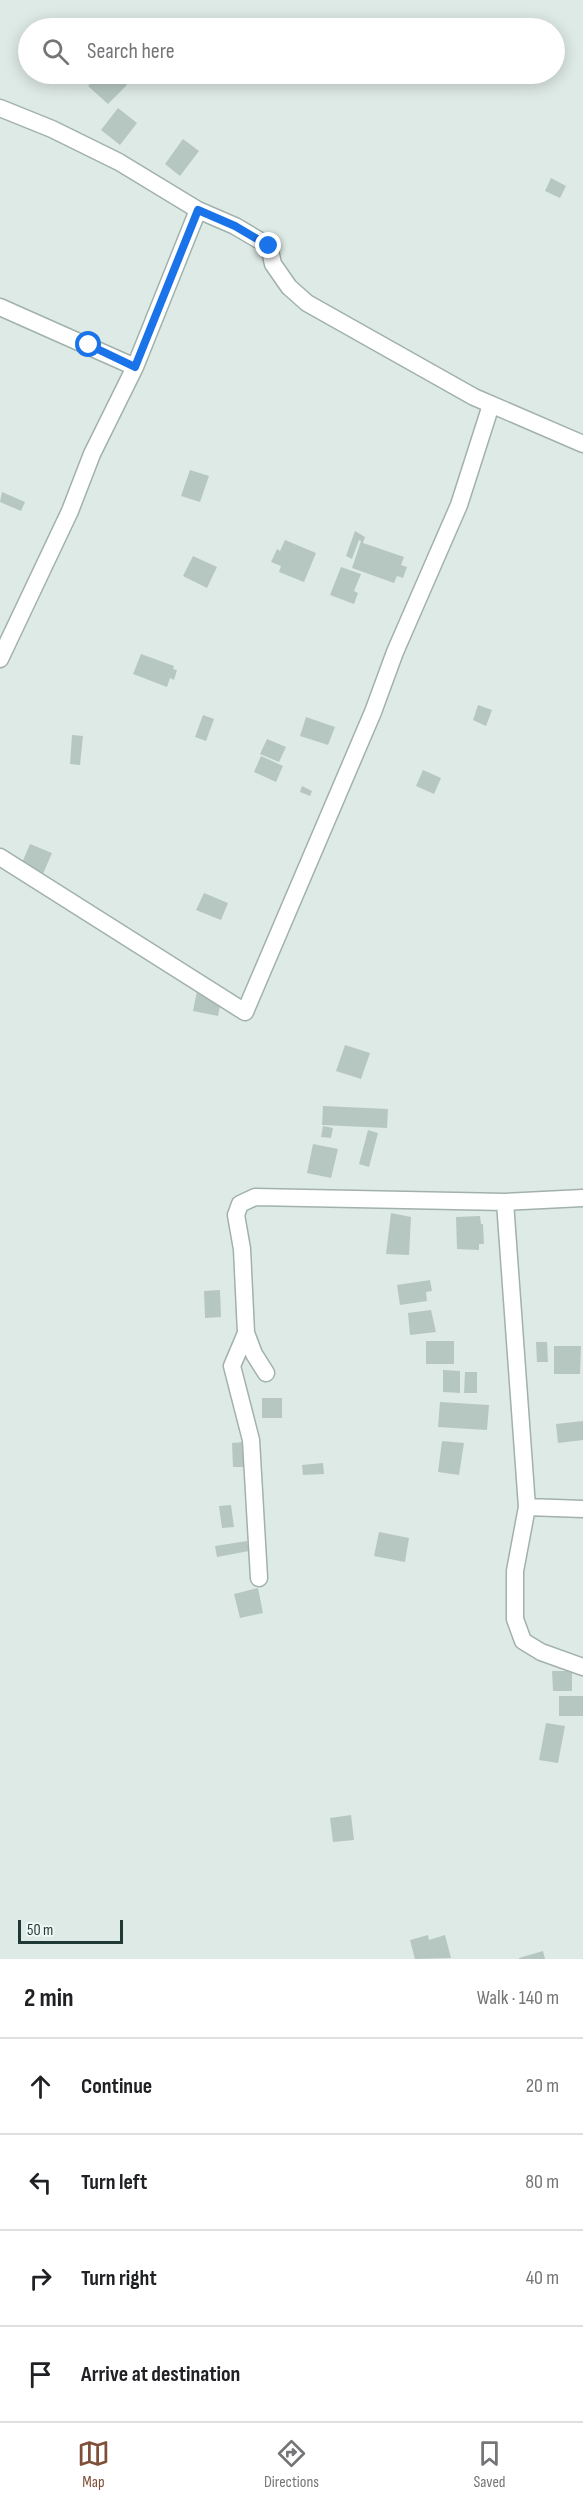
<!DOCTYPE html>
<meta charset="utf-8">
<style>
body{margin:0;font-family:"Sofia Sans Condensed",sans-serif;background:#f6f6f6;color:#202124}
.scale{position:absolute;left:18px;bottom:15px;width:105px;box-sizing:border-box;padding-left:6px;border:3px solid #1f3934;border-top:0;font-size:16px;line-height:21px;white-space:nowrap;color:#1f3934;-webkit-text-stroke:4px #eef7f3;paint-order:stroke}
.stop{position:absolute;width:18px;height:18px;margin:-14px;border:4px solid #1a73e8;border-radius:50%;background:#fff}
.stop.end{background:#1a73e8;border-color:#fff;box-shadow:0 2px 6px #0008}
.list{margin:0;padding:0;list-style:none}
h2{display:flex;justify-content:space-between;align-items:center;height:78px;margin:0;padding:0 24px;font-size:26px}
h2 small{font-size:20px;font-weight:400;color:#757577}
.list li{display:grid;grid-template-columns:39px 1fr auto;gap:18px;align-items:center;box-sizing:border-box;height:96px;padding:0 24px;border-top:2px solid #e0e0e0}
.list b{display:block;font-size:22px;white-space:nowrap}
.list em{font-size:20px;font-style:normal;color:#757577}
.icon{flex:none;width:33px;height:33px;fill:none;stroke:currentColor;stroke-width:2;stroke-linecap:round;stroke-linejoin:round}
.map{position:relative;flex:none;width:583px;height:1959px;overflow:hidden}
.search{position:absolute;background:#fff;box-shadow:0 3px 15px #0003;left:18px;right:18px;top:18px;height:66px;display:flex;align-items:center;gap:15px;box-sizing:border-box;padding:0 21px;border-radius:33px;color:#757577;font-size:22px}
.sheet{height:462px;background:#fff}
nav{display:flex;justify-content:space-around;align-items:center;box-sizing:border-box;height:84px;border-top:2px solid #e0e0e0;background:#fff;font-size:16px;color:#757577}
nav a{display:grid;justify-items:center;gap:3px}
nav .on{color:#804f38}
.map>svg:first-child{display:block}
</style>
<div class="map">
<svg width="583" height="1959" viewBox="0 0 583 1959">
<rect width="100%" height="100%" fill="#deeae5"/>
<path fill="#b6c7c2" d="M100,74H114L127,85L108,104L88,86Z
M118,108L137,123L120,145L101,130Z
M183,139L199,151L180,176L165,164Z
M551,178L566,186L560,198L545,191Z
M190,470L209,476L200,502L181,496Z
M2,492L25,502L21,511L0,502Z
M355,531L365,537L363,543L404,557L401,565L407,567L403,578L397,576L394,583L352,568L361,541L359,540L352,559L346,556Z
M285,540L316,553L304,582L279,572L281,566L271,562L277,549L280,551Z
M193,556L217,567L207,588L183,576Z
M341,567L361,574L354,591L358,593L354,604L330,595Z
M141,654L174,666L173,669L177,670L174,680L170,678L167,687L133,674Z
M478,705L492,710L486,726L473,720Z
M203,715L214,719L206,741L195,737Z
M306,717L335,727L328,745L300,736Z
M72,735L83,736L80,765L70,764Z
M267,739L286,747L279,762L260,754Z
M261,756L283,766L276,782L254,772Z
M423,770L441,778L434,794L416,786Z
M302,786L312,791L310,796L300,792Z
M30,844L52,853L43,874L21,865Z
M204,893L228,903L221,920L196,910Z
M197,991L222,996L218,1016L193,1011Z
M345,1045L370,1053L361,1079L336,1071Z
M323,1106L388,1109L387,1128L322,1125Z
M323,1126L333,1128L331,1138L321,1137Z
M368,1130L378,1133L369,1167L359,1164Z
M313,1144L338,1149L331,1178L307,1173Z
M391,1213L411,1217L409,1255L386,1254Z
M480,1216L481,1224H483L484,1244H479V1250L457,1249L456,1217Z
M430,1280L432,1291L426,1292L427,1301L400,1305L397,1285Z
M220,1290L221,1317L205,1318L204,1291Z
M431,1310L436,1332L410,1335L408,1313Z
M426,1341H454V1364H426Z
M536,1342H547L548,1362H537Z
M554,1346H581L580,1374H554Z
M443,1370L460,1371V1393L443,1392Z
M465,1372H477V1393H464Z
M262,1398H282V1418H262Z
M440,1402L489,1405L487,1430L438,1427Z
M583,1421V1440L558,1443L556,1424Z
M442,1441L464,1443L459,1475L438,1472Z
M244,1442L245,1467H233L232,1443Z
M323,1463L324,1474L303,1475L302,1465Z
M231,1505L234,1527L222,1528L219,1506Z
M379,1532L409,1538L405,1562L374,1556Z
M247,1541L249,1551L217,1557L215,1546Z
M258,1588L263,1613L240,1618L234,1594Z
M552,1671H572V1691H553Z
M559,1696H583V1716H559Z
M546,1723L565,1726L558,1763L539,1760Z
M351,1815L354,1840L333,1842L330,1818Z
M428,1935L429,1940L445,1935L451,1958L415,1959L410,1940Z
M543,1951L545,1959H519V1958Z"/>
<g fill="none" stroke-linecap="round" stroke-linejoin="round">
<defs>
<path id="minor" d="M0,108L52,129L119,162L198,210L235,226L269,246L273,264L289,287L307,303L474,397L583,444
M0,307L135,367
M0,659L70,511L92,454L135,367L198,210
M0,857L245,1012L373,712L395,652L459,505L491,405
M505,1202L527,1507L515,1571V1619L523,1641L541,1652L583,1667
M246,1333L232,1366L251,1440L259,1578
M266,1373L254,1354L246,1333L242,1249L236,1215L240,1204L255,1197L505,1202L583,1198
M527,1507L583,1509"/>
</defs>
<use href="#minor" stroke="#a1b1ac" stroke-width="19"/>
<use href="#minor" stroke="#fff" stroke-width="16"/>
</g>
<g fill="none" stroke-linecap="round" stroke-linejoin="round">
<path stroke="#1a73e8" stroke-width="8" d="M89,345L135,367L198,210L235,226L269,246"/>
</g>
</svg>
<div class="scale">50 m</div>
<div class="stop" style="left:89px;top:345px"></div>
<div class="stop end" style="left:269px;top:246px"></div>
<div class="search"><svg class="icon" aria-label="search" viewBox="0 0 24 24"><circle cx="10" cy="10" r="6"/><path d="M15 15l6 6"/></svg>Search here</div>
</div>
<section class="sheet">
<h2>2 min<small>Walk · 140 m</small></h2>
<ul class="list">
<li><svg class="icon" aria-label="ahead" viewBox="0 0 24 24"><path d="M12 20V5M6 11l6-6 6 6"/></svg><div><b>Continue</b></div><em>20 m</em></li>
<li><svg class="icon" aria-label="left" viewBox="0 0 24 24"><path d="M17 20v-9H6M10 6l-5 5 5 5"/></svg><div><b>Turn left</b></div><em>80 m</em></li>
<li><svg class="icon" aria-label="right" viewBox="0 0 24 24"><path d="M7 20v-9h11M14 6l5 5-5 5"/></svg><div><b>Turn right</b></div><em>40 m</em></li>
<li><svg class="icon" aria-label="arrive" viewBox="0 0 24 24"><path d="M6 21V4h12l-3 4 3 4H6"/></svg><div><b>Arrive at destination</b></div></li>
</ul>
</section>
<nav>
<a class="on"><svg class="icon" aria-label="map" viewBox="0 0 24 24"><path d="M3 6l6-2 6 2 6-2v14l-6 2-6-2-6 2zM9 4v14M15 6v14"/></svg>Map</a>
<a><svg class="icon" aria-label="directions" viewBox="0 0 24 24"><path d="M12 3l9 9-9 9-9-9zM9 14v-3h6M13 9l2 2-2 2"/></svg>Directions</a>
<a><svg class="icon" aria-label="saved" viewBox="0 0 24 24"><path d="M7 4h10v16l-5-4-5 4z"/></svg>Saved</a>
</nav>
